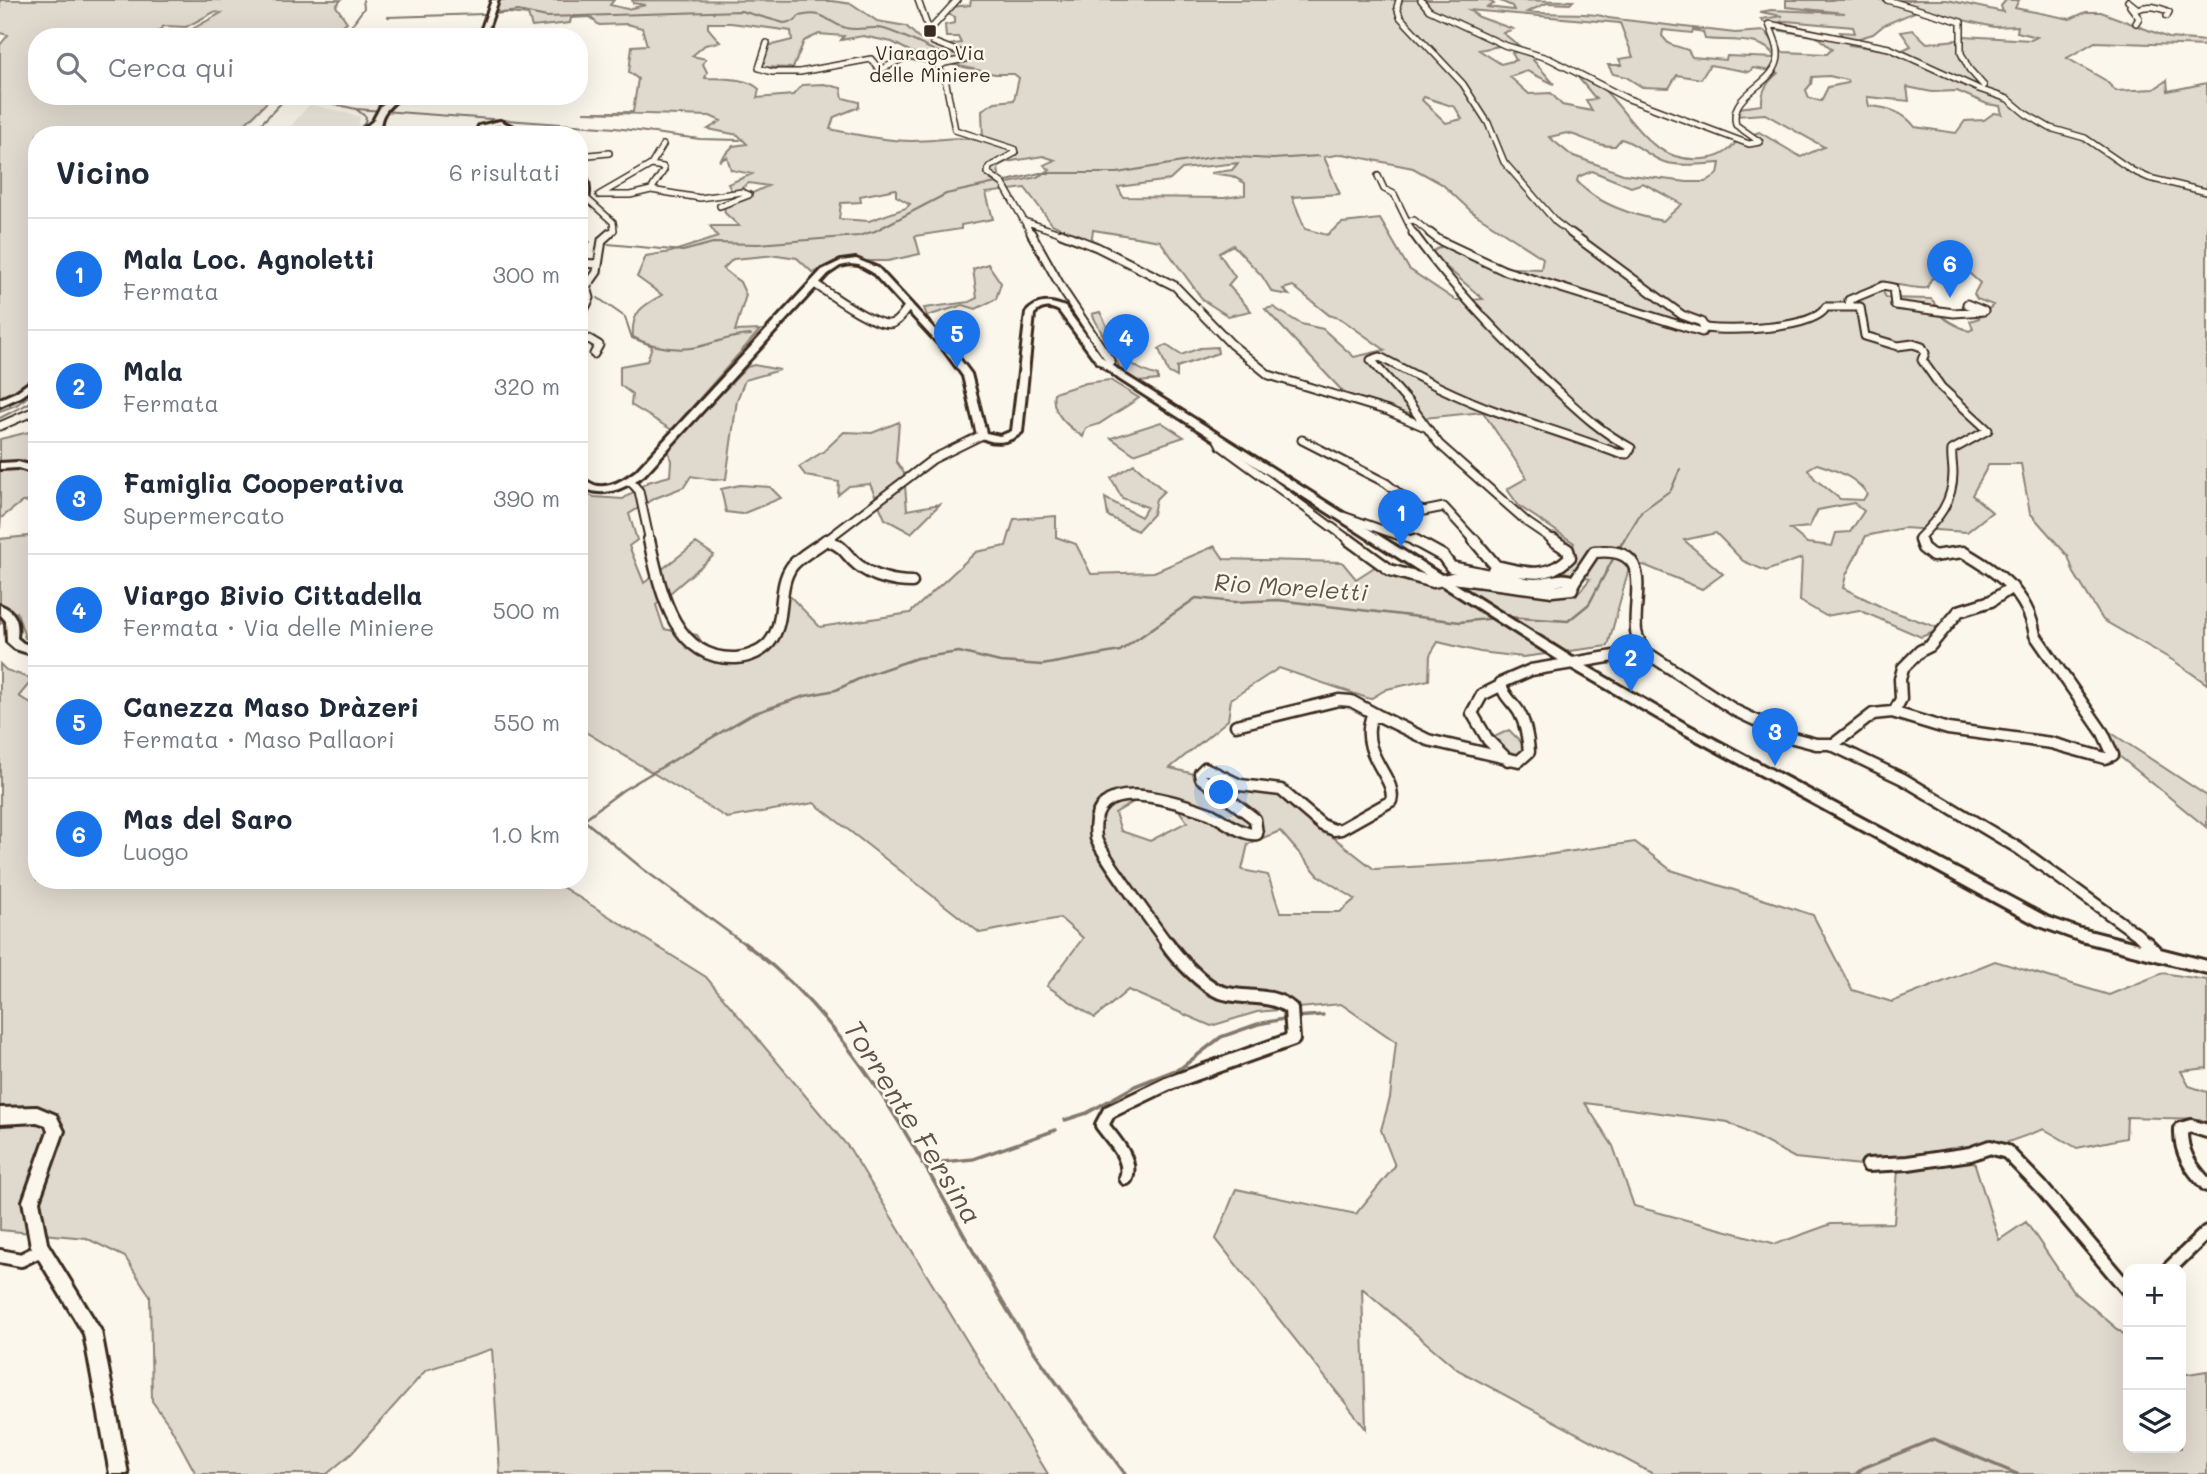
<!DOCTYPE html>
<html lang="it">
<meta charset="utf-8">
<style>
body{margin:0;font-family:Mali,sans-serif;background:#f6f6f7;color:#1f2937}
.controls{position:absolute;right:21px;bottom:21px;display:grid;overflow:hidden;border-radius:14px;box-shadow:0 7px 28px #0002}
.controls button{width:63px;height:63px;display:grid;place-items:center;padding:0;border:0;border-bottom:2px solid #e0e1e3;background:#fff;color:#1f2937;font:35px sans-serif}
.you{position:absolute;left:1222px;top:793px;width:24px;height:24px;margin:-18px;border:5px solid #fff;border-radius:50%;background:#1a73e8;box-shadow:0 0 0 10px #1a73e833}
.badge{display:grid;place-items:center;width:46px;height:46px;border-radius:50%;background:#1a73e8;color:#fff;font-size:23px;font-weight:700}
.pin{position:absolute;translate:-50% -58px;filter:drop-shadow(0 2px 4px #0008)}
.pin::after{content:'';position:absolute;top:37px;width:24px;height:21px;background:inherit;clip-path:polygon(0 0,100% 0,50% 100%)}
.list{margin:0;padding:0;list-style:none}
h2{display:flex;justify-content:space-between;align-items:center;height:91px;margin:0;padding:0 28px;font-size:30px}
h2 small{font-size:23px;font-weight:400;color:#747a83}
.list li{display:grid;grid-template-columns:46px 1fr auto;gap:21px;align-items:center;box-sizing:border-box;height:112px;padding:0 28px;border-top:2px solid #e0e1e3}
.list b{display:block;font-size:26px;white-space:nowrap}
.list p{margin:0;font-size:23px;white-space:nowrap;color:#747a83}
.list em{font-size:23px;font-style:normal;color:#747a83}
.icon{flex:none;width:38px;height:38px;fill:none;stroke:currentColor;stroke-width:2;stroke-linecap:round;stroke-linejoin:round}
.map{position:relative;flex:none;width:2207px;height:1474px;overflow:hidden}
.search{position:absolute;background:#fff;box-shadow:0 7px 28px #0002;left:28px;top:28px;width:560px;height:77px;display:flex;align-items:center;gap:18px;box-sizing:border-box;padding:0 24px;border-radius:28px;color:#747a83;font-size:26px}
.panel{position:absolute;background:#fff;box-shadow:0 7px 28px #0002;left:28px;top:126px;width:560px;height:763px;border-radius:28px}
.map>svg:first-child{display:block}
</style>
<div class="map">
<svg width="2207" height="1474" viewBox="0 0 2207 1474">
<rect width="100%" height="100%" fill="#fbf7ec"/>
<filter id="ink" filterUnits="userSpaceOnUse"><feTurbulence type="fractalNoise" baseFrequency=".0143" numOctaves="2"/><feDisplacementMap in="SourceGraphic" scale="14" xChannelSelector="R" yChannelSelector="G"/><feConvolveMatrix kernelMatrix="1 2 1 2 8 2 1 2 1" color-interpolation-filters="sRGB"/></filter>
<g filter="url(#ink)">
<path fill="#ede8dd" d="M310,104L360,117L358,126L346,135H283Z"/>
<path fill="#dfd9ce" stroke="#8d8276" stroke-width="2" fill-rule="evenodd" d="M0,0H341L336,6L347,22L327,37H178L221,13L214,12L186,27L164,26L151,37H37V96H273L234,135H37V390L16,405L0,411V45L8,35L0,33Z
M500,0H614L610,5L627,9L646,5L633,3L632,0L832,1L852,4L877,21L906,26L920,39H928L937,47L961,43L958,37H946L945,25L955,23V17L947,14L951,7L970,5L971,0H1399L1397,7L1400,17L1448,65L1462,84L1487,123L1503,162L1517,180L1571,235L1682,315L1700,322L1704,328L1702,331L1636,313L1703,333L1706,328L1701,321L1683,315L1556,222L1504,162L1489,123L1464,84L1449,65L1401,17L1398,7L1400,0H1420V2L1422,0H1489L1494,4L1486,7L1514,10L1512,6L1498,0L1573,1L1570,4L1547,3L1527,12C1546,15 1597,11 1608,18L1735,33L1764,31C1777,43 1782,56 1771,71L1753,68L1749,72L1710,65L1701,79L1677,75L1669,88L1642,87L1626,77L1613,74L1608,65H1622L1619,59L1633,57L1620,23L1469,10L1479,17L1513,29L1503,33L1522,48L1543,54L1533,60L1554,84L1527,71L1510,77L1529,94L1551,93L1562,105L1592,111L1586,100L1596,99L1576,75L1578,72C1627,92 1637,164 1702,159C1719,158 1728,153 1739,139L1749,145H1759L1760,142L1751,135L1759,132L1801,157L1824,147L1765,114L1735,116L1739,108L1762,105C1761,91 1767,82 1778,73L1773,71C1781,61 1780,53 1775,42L1783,52L1827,54L1832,49L1817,37L1772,29L1761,19L1783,16L1760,12L1771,10L1845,13L1786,7V0H1947L2003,12L2001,6L2006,0H2019L2015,8L2070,19L2086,12H2101L2169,38L2207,41V46L2095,42L2067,58L2105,80L2116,91L2154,89L2167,80L2168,91L2207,83V684L2174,661L2103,620L2074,573L2068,556L2030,513L2021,464H1989L1972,495L1992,512L1967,532L1903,528L1866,536L1846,575L1843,588L1886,609L1942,629L1921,637L1859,610L1826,616L1800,601L1802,558L1766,571L1743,561L1716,533L1684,540L1723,574L1702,589L1644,565L1629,568L1608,646L1523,657L1480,652L1438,642L1430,655L1429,680L1387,689L1370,699L1279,668L1231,699L1228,720L1170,768L1279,795L1374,869L1498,862L1635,842L1671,870L1813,915L1852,990L1892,1002L1995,961L2109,995L2163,973L2207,980V1068L2181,1071L2189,1086L2207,1092V1122L2199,1119L2127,1117L2126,1138L2077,1148L2044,1129L1972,1155L1999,1240L2026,1222L2073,1291L2128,1338V1448H2181V1375L2207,1371V1474H1653L1458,1370L1362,1288L1366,1429L1216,1239L1236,1189L1356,1214L1395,1166L1381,1130L1390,1098L1396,1042L1341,1004L1257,1012L1211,1026L1128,990L1095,1018L1047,986L1083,938L1060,918L980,933L814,803L727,818L579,728V491L594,497L623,499L648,482L670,476L671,461L668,449L747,367L754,365L780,370L745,380L737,400L726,479L713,480L691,476L684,487L653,499L629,514L637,540L629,546L644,583L696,543L714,555L656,605L664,629L697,635L715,663L766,649L781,587L820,627L910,613L976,552L1006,546L1014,519L1056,516V537L1076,544L1091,574L1154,572L1215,546L1224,559L1342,562L1356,579L1376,566L1439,584L1576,596L1590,579L1564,572L1574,543L1519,506L1507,489L1527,478L1483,412L1424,418L1372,360L1380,358L1425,382L1496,412L1549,427L1616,454L1628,455L1632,447C1573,417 1513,352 1471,300L1483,299L1430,253L1446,244L1463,253L1448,244L1451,242L1510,268L1541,269L1543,258L1472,212L1442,184L1413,168L1343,154L1324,157L1340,194L1292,197L1305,229L1327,235L1342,223L1380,219L1409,269L1455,300H1469C1511,351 1571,417 1630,448L1626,453L1617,452L1550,426L1497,411L1426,381L1380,357L1375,356L1370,360L1420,417L1349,398L1265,309L1273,307L1301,324L1323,329L1354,357L1385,350L1341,319L1329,315L1293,286L1283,289L1289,295L1272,292L1262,276L1233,245L1219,253L1235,277L1228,285L1251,311L1228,316L1203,300L1160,241L1093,230L1091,244L1052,224L1025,188L986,193L993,219L961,225V229L915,236L920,254L888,261H835L813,273L797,258L777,255L733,259L723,269L740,282L746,295L735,331L760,330L672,430L631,405L632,394L620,385V366L647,361L652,346L633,337C631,312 642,306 662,295L637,277L646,256L671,252L718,237L710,226H739L725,213L724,206L768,186L749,183L733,194L728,184L752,174L731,170L727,157L719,161L733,146L747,144L738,135L708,129L721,121L710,116L583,112H633L638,79L629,72L632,46L647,45L642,28L627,24L599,25L590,17L571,18L570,23L532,27L528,15L497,12ZM1919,10L1994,27L2018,26L2017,32L2037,37L2031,40L1964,36C1957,57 1971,64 1977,83C1967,66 1956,55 1963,36L1960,35L1957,40L1927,43L1913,30L1901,32L1911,46L1898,52L1849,45L1852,40L1873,34L1884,25ZM1786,21L1853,27L1855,33L1840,32L1843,37L1779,22ZM708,23H731L791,31L792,40L768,46L760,67L793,68L804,41L819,34L844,36L841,40L863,36L892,42L923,58L995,74H1014L1019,78L1014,100L995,102L982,110L983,141C954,135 940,141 912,141C886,141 856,135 830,129L834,117L859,107V102L843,98L841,88L824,84L802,85L793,95L757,98L759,89C747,77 722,79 705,78L707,72L703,64L706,59L692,56L705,45L720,42L708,28ZM1663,30L1692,33L1693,30L1703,32L1705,39C1726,42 1766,35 1775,58L1727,56L1726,60L1692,57L1688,50L1669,44L1662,36ZM1481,34L1524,50L1512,53L1516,60L1501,64L1479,50L1504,45ZM1829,76L1847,80L1848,83L1828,87L1821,101L1809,98L1806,90L1811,84L1812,77ZM1907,87L1932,92L1957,91L1987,104L2000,106L2002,114L1994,113L1984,120L1965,121L1956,133L1915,127C1904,112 1887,107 1869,106L1867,97L1909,101ZM1424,97L1455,107L1462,119L1446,123L1422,100ZM1567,133C1584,137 1598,147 1615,146L1621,139C1637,143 1649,157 1664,162C1681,167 1702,164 1720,163L1718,174L1705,182H1687L1623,174L1571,155L1549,137ZM1043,156L1055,160L1044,165L1050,170L1037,177L999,185L991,180L999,175L998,166L1006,162ZM1238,163L1232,170L1211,173L1232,176L1245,183V195L1224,198L1123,197L1118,187L1170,180L1182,169ZM1592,171L1631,187L1643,183L1682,204L1663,221C1635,216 1596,204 1577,181L1578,177ZM896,189V196L910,204L906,208L869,221L839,219L841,203L861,202L860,196ZM1945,272L1969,273L1980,283L1974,294L1977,299L1993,305L1979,318L1970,321L1973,329L1969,331C1955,325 1937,318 1934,302L1931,299L1886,298L1880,285C1895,281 1911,290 1927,288L1931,279ZM1817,464C1836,470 1856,477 1867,494L1863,500L1840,499L1815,479L1808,469ZM1854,503L1864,511L1850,532L1836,533L1832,546L1807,543L1790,529L1809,527L1818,510ZM1137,800L1178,809L1187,822L1150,841L1121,831L1115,813ZM1280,831L1319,876L1355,899L1340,912H1280L1268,875L1242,870L1248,844ZM1585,1103L1728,1122L1795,1158L1898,1169L1894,1223L1831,1224L1776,1244L1634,1206L1613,1146Z
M988,264L1001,283L996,299L976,309L963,305L927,316L924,308L969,302L977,298L973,269Z
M1100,312C1117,345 1119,365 1158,376V380L1139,382L1122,372L1092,314Z
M1166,345L1181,355L1200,348L1217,347L1218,353L1177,367V377L1168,372L1159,349Z
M1110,380L1139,398L1099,424L1086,428L1083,437C1069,427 1050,413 1054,393L1086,383Z
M899,422L896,461L904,473L907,510L940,504L911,533L885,519L870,484L849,486L838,495L839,482L806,476L799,467L824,451L844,432L872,433Z
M1161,422L1184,437L1134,454L1111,438Z
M37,430V501L22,502L1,518L0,529V439Z
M1134,464L1164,491L1156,499L1153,514L1137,531L1108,516L1105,498L1141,517L1147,507L1122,498L1111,478Z
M740,485L770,487L781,498L742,514L726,512L721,489Z
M29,536L37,540V640L25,638L17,612L0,624V539Z
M0,664L6,670L33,679L19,696L37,708V880H551L706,977L850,1149L1048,1474H500L492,1349L426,1370L352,1453L327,1474H196L170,1426L152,1401L150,1296L125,1257L86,1238L0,1230Z
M1509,730L1528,749L1511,758L1492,738Z
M2110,732L2207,796V828L2113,751Z"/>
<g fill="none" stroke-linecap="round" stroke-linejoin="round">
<path stroke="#85796d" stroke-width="2" d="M495,14L518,11L547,17L741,11L784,23L795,21L799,16C827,10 823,21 846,28C858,31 872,26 884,29C908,36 928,50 951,57
M388,17L484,14
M343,37L364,8L363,0
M299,96L356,109L615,128L700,139L740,140
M356,109L366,117L365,123L356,132
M250,135L288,96
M1007,181L1040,173H1117L1218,156L1273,159L1319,156
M579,240L590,242
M608,244L683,251L713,243L758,244L858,236L875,231L946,194L996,183
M598,298L625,317L632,338C652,346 675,352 697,347C716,343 732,335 751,335
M0,418L37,399
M1623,542L1642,511L1671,490L1680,469"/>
<path stroke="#85796d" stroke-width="2.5" d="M1617,551L1624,540
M1506,617L1568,621L1589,604L1614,557
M579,816L643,869L746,945
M583,820L623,790L752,714L805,696L836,690L867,675L917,658L959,652L1000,662L1042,665L1120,651L1196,598L1234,602L1278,600L1460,622L1495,618"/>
<path stroke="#85796d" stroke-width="3.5" d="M744,943C872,1037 934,1193 1016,1324C1048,1376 1089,1424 1125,1474
M1295,1017L1323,1015
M1065,1120L1087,1113L1135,1086L1181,1068L1221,1037L1258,1024L1288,1018
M922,1164L973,1159L1056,1130
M1856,1474L1863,1468L1934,1439L2017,1474"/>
<defs>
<path id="minor-far3" d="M1399,0L1397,7L1400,17L1463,84L1488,123L1504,162L1556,222L1573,235
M1421,0L1429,10L1504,45L1550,59L1626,98L1749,144L1760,142L1736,125C1728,94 1770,87 1777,62C1781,49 1773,36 1769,24L1889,48L1979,89L2008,99L2026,114L2050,128L2085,138L2133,171L2149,178L2207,192
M1887,0L1961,22V53L1969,69L1984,86
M2128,1L2138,9C2149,4 2159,7 2169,12L2167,16
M2130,6L2139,18L2136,23
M928,32L957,0
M767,43L759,68L772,72H800L871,59L880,70L908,56L945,63L966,59L964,54L933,42L918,0
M945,63L938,67L945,78L955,130L1014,149L1015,153L989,167L988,173L1003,184L1032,235
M579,156L609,153
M651,165L663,145
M1378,176L1384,189L1394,194L1414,235
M599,195L651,165L663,167L664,170L651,190
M600,195H630L651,190L700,198L742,192L749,195L720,206
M585,197L613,222L614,230L608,235
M1408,221L1414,220L1432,235
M1027,222L1066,235"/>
<path id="minor-far2" d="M1031,233L1064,292L1111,362L1106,365
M1061,233L1097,247L1175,286L1231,344L1269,375L1388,411L1425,427
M1413,233C1453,288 1501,338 1551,385C1578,410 1598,430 1631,448L1627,454L1617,453C1578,438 1538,426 1498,412C1458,398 1418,377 1380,357L1371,360L1409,403L1439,444L1528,523L1556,542
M1430,233L1439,240L1503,270L1702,332L1705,328L1701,322L1682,315L1571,233
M579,263L597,264
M815,284C828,293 879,330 893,323C899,321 904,312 908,307
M579,287L587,286L597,272L602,240L610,233
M1850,305L1849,300L1883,286L1893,288L1895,305L1954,313L1984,311L1967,304
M579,320L590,298L588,291L580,286
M1705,328C1729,331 1814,330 1826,307H1860L1865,336L1898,346L1913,344L1922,347L1925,353L1922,360L1941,387L1988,430L1952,450C1951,458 1953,465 1953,473C1953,502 1938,519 1919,538L1921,542
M579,342L589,339L599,345L594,354
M0,426L37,410
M1216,436L1221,446L1352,542
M1302,440L1386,483L1418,509L1424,511L1444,507L1476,542
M630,481L639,491L650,542
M1343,516L1417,542
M825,539L831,542
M824,542L933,459L982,435"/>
<path id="minor-far1" d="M649,540C660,588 673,661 736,658C749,657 765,651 772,639C786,618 777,586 792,566C800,556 816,548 826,540
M827,540C848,549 844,554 858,565C873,577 894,582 912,582
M1349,540L1390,570L1433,582L1453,578L1552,591L1572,589L1574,582C1561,576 1550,583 1536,584C1520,584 1506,577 1493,570L1496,566C1525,573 1547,580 1570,557L1568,550L1553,540
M1414,540L1443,556L1451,567L1503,578
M1474,540L1496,566
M1644,651L1736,711L1793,738L1816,744H1834L1873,714L1892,712L1948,729L2051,743L2105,758L2113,755L2103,733L2035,635C2028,593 1998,572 1963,552L1933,556L1923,548L1920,540
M1500,686L1482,695L1472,713L1488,740L1508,760
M1894,712L1901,699L1900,679L1903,668L1920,651L1930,646L1959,611L1991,601L2012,587
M1236,725L1339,700L1351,701L1379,716
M1832,745L1903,779L2018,848L2137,934L2148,945
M1168,945C1157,929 1098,850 1096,838C1086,770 1175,801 1209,813C1223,819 1242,836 1257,834L1255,819L1201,778L1200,773L1205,768L1240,785L1281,790L1322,825L1334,830L1341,829L1391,801C1398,779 1359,756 1371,718L1379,716L1428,740L1519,761L1529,752C1528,739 1526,724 1519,712C1513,702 1503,696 1501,683L1531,670L1644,651C1641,645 1637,638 1636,631C1632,597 1656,545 1594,552L1574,582"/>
<path id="minor" d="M2146,943L2156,953
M2207,1131L2191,1126L2181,1129C2180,1153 2191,1168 2207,1185
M1868,1165L1908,1163L1970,1154L1990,1147L2007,1152L2040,1186L2128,1290
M1126,1178C1133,1159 1113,1140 1102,1125L1109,1112L1167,1084L1293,1039L1291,1009C1271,991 1242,1001 1218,991C1202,984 1177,958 1167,943
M0,1256L21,1260L41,1250
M2169,1269L2207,1232"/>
<path id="major" d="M492,0H498L485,37H479Z
M394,96H402C387,108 379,114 380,135H372V129L364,135H356L373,121L381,106Z
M500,121L527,133V135H518L499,125L485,129L482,135H475L479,126Z
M579,169C593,179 592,204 579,214L582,186Z
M856,259L878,268L950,346L971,374L986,433L1000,436L1012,431L1026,313C1037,300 1050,301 1065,307L1102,357L1125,375L1576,660L1686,724L2047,917L2081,929L2207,961V973L2081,941L2037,925L1678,730L1568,666L1119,379L1096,361L1059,311C1050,306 1042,306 1034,314L1022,432C1009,444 991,445 977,435L963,376L944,350L872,272L859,265L850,264L840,266L828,274L644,475C624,489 601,500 579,485V477C584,479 589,483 594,485C609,490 625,479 636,471L822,270L841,261Z
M37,377V385L22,396L0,406V399L16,392Z
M18,462L37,467V478L33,477L31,472L18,468L0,469V463Z
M0,605C16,611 19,622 17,638L23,643L37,648V656L15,649L7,642L6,621L0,614Z
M37,1107L56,1115L64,1131L39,1201L47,1243L101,1331L128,1474H110L84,1334L31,1246L23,1201L48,1131L46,1125L37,1122L0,1124V1108Z"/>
</defs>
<use href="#minor-far3" stroke="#3b2a1e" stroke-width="8"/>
<use href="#minor-far2" stroke="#3b2a1e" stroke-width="11"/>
<use href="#minor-far1" stroke="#3b2a1e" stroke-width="15"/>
<use href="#minor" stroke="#3b2a1e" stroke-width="18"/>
<use href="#major" stroke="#3b2a1e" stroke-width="6"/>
<use href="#minor-far3" stroke="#fbf7ec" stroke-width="5"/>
<use href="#minor-far2" stroke="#fbf7ec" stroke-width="7"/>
<use href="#minor-far1" stroke="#fbf7ec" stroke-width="10"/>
<use href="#minor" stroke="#fbf7ec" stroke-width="12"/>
<use href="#major" fill="#fbf7ec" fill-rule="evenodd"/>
</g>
</g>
<rect fill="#3b2a1e" stroke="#fbf7ec" stroke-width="2.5" x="923" y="24" width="14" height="14" rx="3.5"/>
<g text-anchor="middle" stroke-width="5" stroke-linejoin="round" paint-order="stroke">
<g font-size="19" fill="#3b2a1e" stroke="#fbf7ec">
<text x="930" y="60">Viarago Via<tspan x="930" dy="22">delle Miniere</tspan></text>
</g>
<g font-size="24" font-style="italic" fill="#605246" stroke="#fbf7ec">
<text transform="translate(1291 588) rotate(4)" y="8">Rio Moreletti</text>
</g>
<g font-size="28" font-style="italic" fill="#605246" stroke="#fbf7ec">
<text transform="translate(913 1122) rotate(58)" y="10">Torrente Fersina</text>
</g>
</g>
</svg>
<div class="controls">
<button>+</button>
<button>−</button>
<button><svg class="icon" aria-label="layers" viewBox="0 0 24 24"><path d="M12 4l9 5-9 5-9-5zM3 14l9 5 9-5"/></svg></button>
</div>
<div class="you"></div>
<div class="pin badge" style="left:1401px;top:547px">1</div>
<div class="pin badge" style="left:1631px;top:692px">2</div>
<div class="pin badge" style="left:1775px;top:766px">3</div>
<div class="pin badge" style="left:1126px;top:372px">4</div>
<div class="pin badge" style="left:957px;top:368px">5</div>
<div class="pin badge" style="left:1950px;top:298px">6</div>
<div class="search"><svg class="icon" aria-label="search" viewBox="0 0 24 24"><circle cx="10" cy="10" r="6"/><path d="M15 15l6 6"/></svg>Cerca qui</div>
<section class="panel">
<h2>Vicino<small>6 risultati</small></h2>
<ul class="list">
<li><span class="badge">1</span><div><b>Mala Loc. Agnoletti</b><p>Fermata</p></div><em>300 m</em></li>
<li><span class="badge">2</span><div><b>Mala</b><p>Fermata</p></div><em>320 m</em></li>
<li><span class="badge">3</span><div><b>Famiglia Cooperativa</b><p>Supermercato</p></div><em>390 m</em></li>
<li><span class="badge">4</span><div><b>Viargo Bivio Cittadella</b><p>Fermata · Via delle Miniere</p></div><em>500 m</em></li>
<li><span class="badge">5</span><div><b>Canezza Maso Dràzeri</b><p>Fermata · Maso Pallaori</p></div><em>550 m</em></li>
<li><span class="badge">6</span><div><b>Mas del Saro</b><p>Luogo</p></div><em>1.0 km</em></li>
</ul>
</section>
</div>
